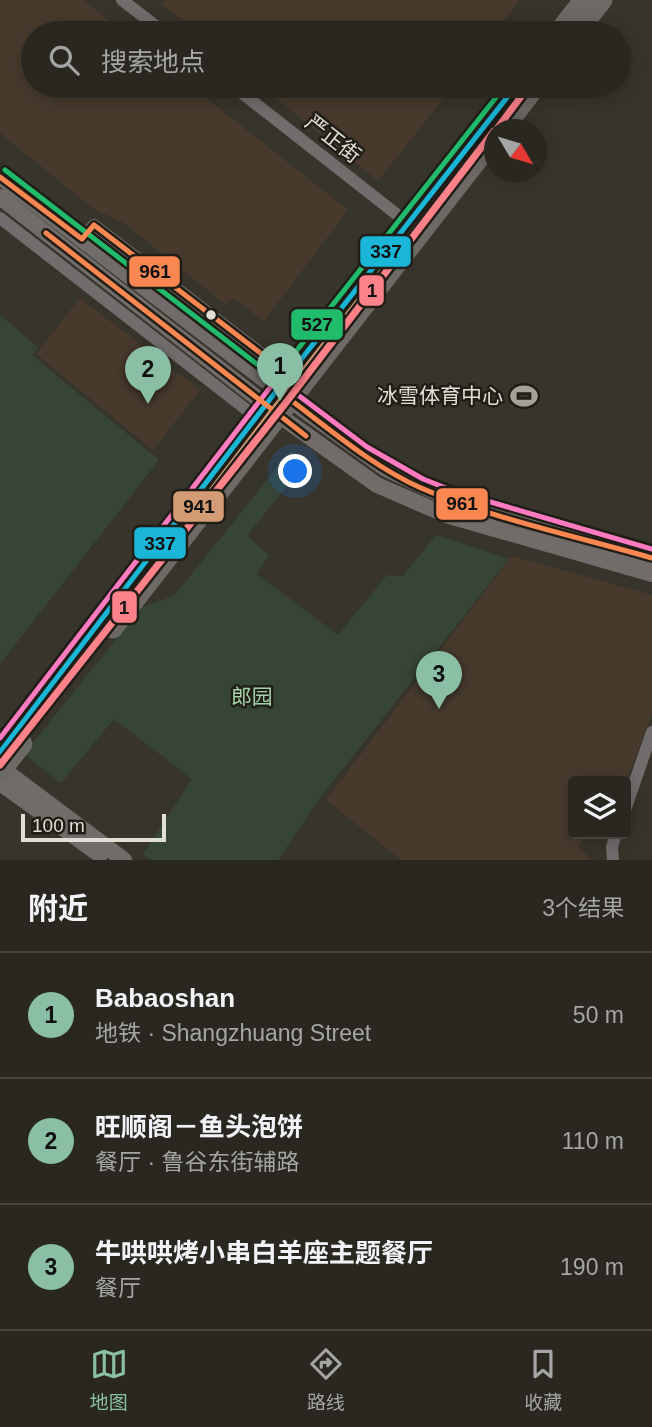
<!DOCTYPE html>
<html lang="zh">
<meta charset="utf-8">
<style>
body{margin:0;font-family:Arial,"Noto Sans SC",sans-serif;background:#35332d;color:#f1f3f6}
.controls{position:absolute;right:21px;bottom:21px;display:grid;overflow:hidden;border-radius:7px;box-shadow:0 4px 18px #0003}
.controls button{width:63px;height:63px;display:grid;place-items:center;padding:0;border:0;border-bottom:2px solid #45443e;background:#292720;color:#f1f3f6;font:35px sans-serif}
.compass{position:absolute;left:484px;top:119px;width:63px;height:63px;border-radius:50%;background:#292720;box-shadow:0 4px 18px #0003;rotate:128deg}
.scale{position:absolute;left:21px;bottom:18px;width:145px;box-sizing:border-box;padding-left:7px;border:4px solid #e1ded4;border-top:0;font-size:19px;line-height:24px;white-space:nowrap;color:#e1ded4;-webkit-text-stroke:5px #201e17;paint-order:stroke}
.you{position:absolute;left:296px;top:472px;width:24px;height:24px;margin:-18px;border:5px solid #fff;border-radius:50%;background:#1a73e8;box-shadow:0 0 0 10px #1a73e833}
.badge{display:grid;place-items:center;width:46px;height:46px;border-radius:50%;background:#8abfa5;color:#111;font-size:23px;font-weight:700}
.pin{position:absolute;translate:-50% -58px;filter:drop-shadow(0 2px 4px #0008)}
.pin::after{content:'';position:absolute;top:37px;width:24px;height:21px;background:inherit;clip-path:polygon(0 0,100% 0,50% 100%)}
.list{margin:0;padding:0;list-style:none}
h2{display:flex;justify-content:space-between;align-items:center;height:91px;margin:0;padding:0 28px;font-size:30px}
h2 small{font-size:23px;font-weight:400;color:#a5a5a5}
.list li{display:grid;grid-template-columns:46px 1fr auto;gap:21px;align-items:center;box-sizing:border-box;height:126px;padding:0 28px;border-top:2px solid #45443e}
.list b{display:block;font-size:26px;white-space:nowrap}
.list p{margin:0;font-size:23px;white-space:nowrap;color:#a5a5a5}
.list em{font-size:23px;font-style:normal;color:#a5a5a5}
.icon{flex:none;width:38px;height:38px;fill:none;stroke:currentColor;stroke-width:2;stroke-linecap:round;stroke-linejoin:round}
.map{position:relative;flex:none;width:652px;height:860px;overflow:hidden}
.search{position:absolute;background:#292720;box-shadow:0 4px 18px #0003;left:21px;right:21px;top:21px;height:77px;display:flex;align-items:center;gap:18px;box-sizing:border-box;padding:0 24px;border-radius:38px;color:#a5a5a5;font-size:26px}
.sheet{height:469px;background:#292720}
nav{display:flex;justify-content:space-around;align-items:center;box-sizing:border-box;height:98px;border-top:2px solid #45443e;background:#292720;font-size:19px;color:#a5a5a5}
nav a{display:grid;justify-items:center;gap:4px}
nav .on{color:#8abfa5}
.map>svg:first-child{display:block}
</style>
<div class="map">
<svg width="652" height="860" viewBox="0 0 652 860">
<rect width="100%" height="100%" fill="#37342b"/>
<path fill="#473a2d" d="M0,0H83L125,33H33V86H191L348,210L264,321L233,298L225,304L124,223L94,209L0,133Z
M165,0H520L494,33H197L161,4Z
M261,86H453L378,181Z
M80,298L200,390L153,450L36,354Z
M512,556L652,595V714L626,782L573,781V834H588L578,846L592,860H401L326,800Z"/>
<path fill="#364535" d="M0,315L38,347L32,355L159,460L0,664Z
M292,449L306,462L247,536L269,555L257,574L338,635L387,575L403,576L436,535L509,559L319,799L278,860H152L143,854L192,779L114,719L61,783L24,754L142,607L174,596Z"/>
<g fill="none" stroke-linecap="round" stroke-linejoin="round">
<path stroke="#706d6c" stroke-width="12" d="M122,0L165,33
M233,86L409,224
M0,218L256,417H262
M82,239L94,225L289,375V380
M626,807L652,732
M613,860L612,847L616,834"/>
<path stroke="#716c69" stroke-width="16" d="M0,177L301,408L386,469L453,500L652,558
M0,197L280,416L377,485L446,515L652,574
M0,767L124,860
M0,783L100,855"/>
<path stroke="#6d6a65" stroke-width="19" d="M557,33L583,0
M577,33L603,0
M503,130L537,86
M113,629L494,140
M0,752L277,390L516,86
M0,773L23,744"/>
<defs>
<path id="bus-1" d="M0,752L277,390L516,86"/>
<path id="bus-2" d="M7,757L284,395L523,91"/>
<path id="bus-3" d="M0,738L275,381L282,383L367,447L423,479L456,492L652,549"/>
<path id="bus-4" d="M5,170L275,378L505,86"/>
<path id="bus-5" d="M0,177L82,239L94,225L289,375L292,401C333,432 374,467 421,488C490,518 579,537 652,558
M46,233L306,436"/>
</defs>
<use href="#bus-1" stroke="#201e17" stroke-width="10"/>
<use href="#bus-2" stroke="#201e17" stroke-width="10"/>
<use href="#bus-3" stroke="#201e17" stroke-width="10"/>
<use href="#bus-4" stroke="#201e17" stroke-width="10"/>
<use href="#bus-5" stroke="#201e17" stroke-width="10"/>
<use href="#bus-1" stroke="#1ab6d8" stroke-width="5"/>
<use href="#bus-2" stroke="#d39c74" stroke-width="5"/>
<use href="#bus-3" stroke="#fe7ac1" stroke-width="5"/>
<use href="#bus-4" stroke="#20bc6c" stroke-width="5"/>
<use href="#bus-5" stroke="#f88751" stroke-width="5"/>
<defs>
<path id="metro-1" d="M496,130L529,86
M0,765L284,405L494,131"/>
</defs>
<use href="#metro-1" stroke="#201e17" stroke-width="12"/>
<use href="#metro-1" stroke="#fd828a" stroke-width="7"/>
</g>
<defs>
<symbol id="stadium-bare" viewBox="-9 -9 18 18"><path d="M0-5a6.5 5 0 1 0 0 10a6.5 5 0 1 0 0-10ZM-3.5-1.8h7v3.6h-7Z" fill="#a6a299" stroke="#201e17" stroke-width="2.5" paint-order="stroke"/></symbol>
</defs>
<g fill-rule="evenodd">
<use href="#stadium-bare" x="505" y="377" width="38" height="38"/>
</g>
<circle fill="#e1ded4" stroke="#201e17" stroke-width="2.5" cx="211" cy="315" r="6"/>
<g text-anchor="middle" stroke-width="5" stroke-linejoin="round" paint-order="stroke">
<g font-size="21" fill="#e1ded4" stroke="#201e17">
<text transform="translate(333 139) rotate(38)" y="7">严正街</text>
</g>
<g font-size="21" fill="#e1ded4" stroke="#201e17" text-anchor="end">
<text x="503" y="403">冰雪体育中心</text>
</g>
<g font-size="21" fill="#a4d2a8" stroke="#201e17">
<text x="252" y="704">郎园</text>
</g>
</g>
<g stroke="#201e17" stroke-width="2.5">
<rect x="359" y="235" width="53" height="33" rx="7" fill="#1ab6d8"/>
<rect x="128" y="255" width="53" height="33" rx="7" fill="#f88751"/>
<rect x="358" y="274" width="27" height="33" rx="7" fill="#fd828a"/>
<rect x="290" y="308" width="54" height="33" rx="7" fill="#20bc6c"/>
<rect x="435" y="487" width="54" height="34" rx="7" fill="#f88751"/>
<rect x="172" y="490" width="53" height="33" rx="7" fill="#d39c74"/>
<rect x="133" y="526" width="54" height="34" rx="7" fill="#1ab6d8"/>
<rect x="111" y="590" width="27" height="34" rx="7" fill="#fd828a"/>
</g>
<g font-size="19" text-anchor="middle" font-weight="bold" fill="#111">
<text x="386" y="258">337</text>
<text x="155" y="278">961</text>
<text x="372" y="297">1</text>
<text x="317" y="331">527</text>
<text x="462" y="510">961</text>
<text x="199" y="513">941</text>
<text x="160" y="550">337</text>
<text x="124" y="614">1</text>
</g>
</svg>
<div class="controls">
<button><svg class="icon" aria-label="layers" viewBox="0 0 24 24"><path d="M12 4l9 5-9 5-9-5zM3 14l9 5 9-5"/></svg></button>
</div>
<svg class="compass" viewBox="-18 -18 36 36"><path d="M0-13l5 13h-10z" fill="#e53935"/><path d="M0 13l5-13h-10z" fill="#a5a5a5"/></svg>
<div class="scale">100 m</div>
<div class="you"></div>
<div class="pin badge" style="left:280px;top:401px">1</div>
<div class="pin badge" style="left:148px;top:404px">2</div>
<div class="pin badge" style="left:439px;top:709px">3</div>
<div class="search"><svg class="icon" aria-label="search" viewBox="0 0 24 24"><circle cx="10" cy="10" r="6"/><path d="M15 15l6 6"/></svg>搜索地点</div>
</div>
<section class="sheet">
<h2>附近<small>3个结果</small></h2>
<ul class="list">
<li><span class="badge">1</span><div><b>Babaoshan</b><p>地铁 · Shangzhuang Street</p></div><em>50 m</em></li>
<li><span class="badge">2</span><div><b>旺顺阁－鱼头泡饼</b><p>餐厅 · 鲁谷东街辅路</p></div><em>110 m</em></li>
<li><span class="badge">3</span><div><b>牛哄哄烤小串白羊座主题餐厅</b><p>餐厅</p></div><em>190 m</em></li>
</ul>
</section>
<nav>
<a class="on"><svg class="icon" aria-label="map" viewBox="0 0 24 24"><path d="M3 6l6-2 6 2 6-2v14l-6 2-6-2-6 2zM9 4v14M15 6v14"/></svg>地图</a>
<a><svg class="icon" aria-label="directions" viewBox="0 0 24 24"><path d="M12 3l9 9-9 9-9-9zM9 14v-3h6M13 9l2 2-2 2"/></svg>路线</a>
<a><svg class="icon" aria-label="saved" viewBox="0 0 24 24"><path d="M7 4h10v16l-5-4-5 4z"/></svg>收藏</a>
</nav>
